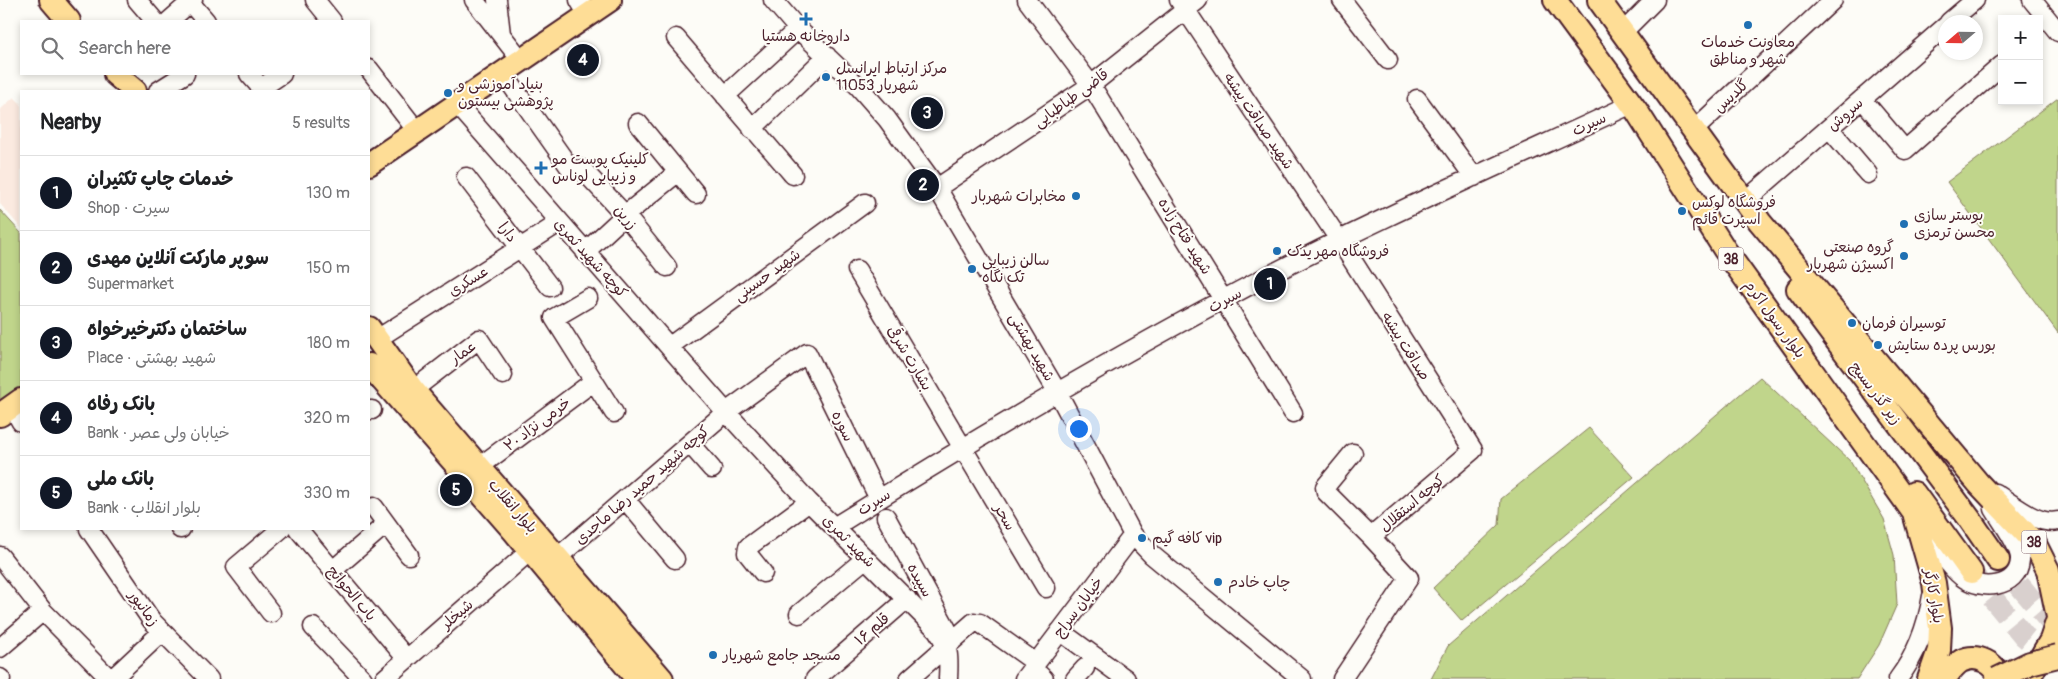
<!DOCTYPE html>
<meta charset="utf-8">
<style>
body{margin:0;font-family:Pangolin,"Playpen Sans Arabic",sans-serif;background:#f6f6f6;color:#202124}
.controls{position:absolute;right:15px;top:15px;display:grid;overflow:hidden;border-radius:0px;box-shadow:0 2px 8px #0003}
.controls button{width:45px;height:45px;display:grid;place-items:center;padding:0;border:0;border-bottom:1px solid #e0e0e0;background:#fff;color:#202124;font:25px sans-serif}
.compass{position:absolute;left:1938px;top:15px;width:45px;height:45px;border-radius:50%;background:#fff;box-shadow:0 2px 8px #0003;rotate:250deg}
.you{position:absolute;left:1078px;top:428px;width:18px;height:18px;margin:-12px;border:4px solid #fff;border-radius:50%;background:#1a73e8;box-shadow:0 0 0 8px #1a73e833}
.badge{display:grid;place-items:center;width:32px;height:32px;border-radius:50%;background:#111827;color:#fff;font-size:16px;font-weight:700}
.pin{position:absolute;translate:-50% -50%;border:2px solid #fff;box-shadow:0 1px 5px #0006}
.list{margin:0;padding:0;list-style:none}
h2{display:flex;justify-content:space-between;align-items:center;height:65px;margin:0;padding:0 20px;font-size:21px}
h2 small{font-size:16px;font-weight:400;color:#757577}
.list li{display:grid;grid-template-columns:32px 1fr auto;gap:15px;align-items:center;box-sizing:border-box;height:75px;padding:0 20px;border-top:1px solid #e0e0e0}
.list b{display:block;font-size:19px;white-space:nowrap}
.list p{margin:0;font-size:16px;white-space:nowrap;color:#757577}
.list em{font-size:16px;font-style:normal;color:#757577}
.icon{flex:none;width:28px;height:28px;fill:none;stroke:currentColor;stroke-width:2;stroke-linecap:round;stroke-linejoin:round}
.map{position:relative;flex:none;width:2058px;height:679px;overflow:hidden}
.search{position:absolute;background:#fff;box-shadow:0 2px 8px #0003;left:20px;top:20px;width:350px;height:55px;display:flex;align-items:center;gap:12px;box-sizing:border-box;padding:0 18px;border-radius:0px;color:#757577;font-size:19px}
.panel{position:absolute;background:#fff;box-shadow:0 2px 8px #0003;left:20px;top:90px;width:350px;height:440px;border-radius:0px}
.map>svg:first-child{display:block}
</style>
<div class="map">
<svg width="2058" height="679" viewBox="0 0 2058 679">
<rect width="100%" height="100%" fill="#fdfcf7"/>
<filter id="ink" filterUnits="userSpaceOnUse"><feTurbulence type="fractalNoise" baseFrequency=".02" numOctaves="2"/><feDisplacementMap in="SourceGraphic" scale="10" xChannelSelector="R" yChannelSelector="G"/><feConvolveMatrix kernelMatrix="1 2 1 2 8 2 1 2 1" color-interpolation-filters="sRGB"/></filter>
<g filter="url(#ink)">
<path fill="#fbeae0" d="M14,97L21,104V228L0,204V110Z"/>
<path fill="#c0d58b" stroke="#857a5b" d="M2058,98V333L1947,182Z
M0,210L21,233V391L0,407Z
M1760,377L1850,461L1884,519L1894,555L1897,604L1879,645L1857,679H1431L1448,646Z
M1589,428L1634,477L1462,621L1433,588L1499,525L1501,499Z"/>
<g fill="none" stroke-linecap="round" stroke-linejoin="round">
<path stroke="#d9d0ce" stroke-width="22" stroke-dasharray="22 11" stroke-linecap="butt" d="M1998,560L2058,631
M1971,572L2024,636L2058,663"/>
<defs>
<path id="minor" d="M137,0L155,21
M188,0L206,21
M315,0L332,21
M474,0L521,60
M497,0L501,34
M579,0L588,15
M773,0L798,29L859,87L887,119L937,188L1058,393L1133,535L1152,555L1302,679
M1027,0L1091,85L1293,413
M1179,0L1340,241L1473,450L1371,537L1409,578L1342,679
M1342,0L1388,60
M2032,0L2058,32
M169,21L193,0
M1949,22L1975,0
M1623,32L1655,0
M676,38L793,175
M369,69L417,131
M503,73L570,168
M249,74L264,91
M261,88L282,74
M158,91L185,74
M725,96L798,29
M1417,99L1474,177
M1862,99L1905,150L2002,65
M457,104L726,412L809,502L937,630C950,649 949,657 948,679
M638,123L696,194
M1829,128L1868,174
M752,129L827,56
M1694,130L1833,0
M582,169L625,215L667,267
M466,177L550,287
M937,188L1091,85L1198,0
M1745,201L1946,26
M585,252L625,215L677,173
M857,270L1046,588
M588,298L554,318L614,413
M377,339L559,223
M670,346L865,203
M413,390L479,339L503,375
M12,406L21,422
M369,410H372
M690,444L712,469
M1353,453L1325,487L1326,492L1371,537
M479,467L594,381
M1995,493C2012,503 2037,526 2058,521
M625,499L675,559
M374,507L409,555
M886,517L948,631V636
M1920,521C1933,539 1945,563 1962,577C1980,591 2018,589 2020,560C2021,547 2001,521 1994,509
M834,527C962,447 1093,369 1226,298C1358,227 1496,167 1632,104
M89,529L152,621L209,679
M180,529H181
M298,529L406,658
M0,556L43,611L110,679
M558,557L726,412L807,353L879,499
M333,570L385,525
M763,573L747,553L748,547L809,502
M271,613L236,567L281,529
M799,614L865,559
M313,627L363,679
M1060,631L1126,679
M0,648L43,611
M1032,668L1044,679
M0,678L1,679
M112,679L162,632
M384,679L530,551
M815,679L907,599
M909,679L974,622L980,623L1036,663
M1024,679L1133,535
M1075,679L1085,668
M1898,679C1917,654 1927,626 1932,596"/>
<path id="major" d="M51,0L69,21
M1555,0L1636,110L1725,250L1914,513L1934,583L1940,628L1939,650L1929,679
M1599,0L1760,222L1979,484L2034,542L2048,570L2058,617
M115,74L135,91
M369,164L610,0
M1798,289L1969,518L1998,560
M369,328L413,390L662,679
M369,365L513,530L637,679
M0,415L21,400
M1914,493L1971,572
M1944,679C1949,673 1954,665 1961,661C1977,653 1996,663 2000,679
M2028,679L2051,640L2058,619"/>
</defs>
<use href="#minor" stroke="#4a1f2b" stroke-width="21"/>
<use href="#major" stroke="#4a1f2b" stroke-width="26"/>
<use href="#minor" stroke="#fdfcf7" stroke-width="18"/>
<use href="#major" stroke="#fedd96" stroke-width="22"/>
<defs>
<path id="major-bridge" d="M1997,679L2030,663L2058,656"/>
</defs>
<use href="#major-bridge" stroke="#4a1f2b" stroke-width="26" stroke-linecap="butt"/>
<use href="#major-bridge" stroke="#fedd96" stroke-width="22"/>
</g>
</g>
<g fill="#1f6fb2" stroke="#fdfcf7" stroke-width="2">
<path d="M803.5 11.5h5v5h5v5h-5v5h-5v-5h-5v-5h5z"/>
<circle cx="1748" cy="25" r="5"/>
<circle cx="826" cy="77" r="5"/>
<circle cx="448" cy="93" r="5"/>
<path d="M538.5 160.5h5v5h5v5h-5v5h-5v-5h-5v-5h5z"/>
<circle cx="1076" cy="196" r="5"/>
<circle cx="1682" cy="211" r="5"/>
<circle cx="1904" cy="224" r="5"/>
<circle cx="1277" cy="251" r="5"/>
<circle cx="1904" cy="256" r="5"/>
<circle cx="972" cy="269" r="5"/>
<circle cx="1852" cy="323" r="5"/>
<circle cx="1878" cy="345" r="5"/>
<circle cx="1142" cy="538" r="5"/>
<circle cx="1218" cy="582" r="5"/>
<circle cx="713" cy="655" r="5"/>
</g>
<g text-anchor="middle" stroke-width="4" stroke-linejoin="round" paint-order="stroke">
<g fill="#fdfcf7" stroke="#806168" stroke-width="1">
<rect x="1718.5" y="247.5" width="25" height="23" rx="4"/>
<rect x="2021.5" y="530.5" width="25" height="23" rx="4"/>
</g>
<g font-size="14" font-weight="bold" fill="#4a1f2b">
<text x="1731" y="264">38</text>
<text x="2034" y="547">38</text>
</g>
<g font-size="15" fill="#4a1f2b" stroke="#fdfcf7" text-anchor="start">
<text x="806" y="41" text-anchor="middle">داروخانه هستیا</text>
<text x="1748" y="47" text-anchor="middle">معاونت خدمات<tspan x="1748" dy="17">شهر و مناطق</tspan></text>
<text x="836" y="73">مرکز ارتباط ایرانسل<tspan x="836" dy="17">11053 شهریار</tspan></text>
<text x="458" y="89">بنیاد آموزشی و<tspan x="458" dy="17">پژوهشی بیستون</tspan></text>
<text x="552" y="164">کلینیک پوست مو<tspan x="552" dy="17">و زیبایی لوناس</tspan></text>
<text x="1066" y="201" text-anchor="end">مخابرات شهربار</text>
<text x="1692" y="207">فروشگاه لوکس<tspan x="1692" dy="17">اسپرت قائم</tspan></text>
<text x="1914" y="220">بوستر سازی<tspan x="1914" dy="17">محسن ترمزی</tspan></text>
<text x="1894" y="252" text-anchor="end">گروه صنعتی<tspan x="1894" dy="17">اکسیژن شهربار</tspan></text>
<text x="1287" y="256">فروشگاه مهر یدک</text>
<text x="982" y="265">سالن زیبایی<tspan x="982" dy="17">تک نگاه</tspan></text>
<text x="1862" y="328">توسیران فرمان</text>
<text x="1888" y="350">بورس پرده ستایش</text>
<text x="1152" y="543">کافه گیم vip</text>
<text x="1228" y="587">چاپ خادم</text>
<text x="723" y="660">مسجد جامع شهریار</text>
</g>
<g font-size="15" fill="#4a1f2b" stroke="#fdfcf7">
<text transform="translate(1731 96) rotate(-43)" y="5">گلدیس</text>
<text transform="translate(1071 98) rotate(-36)" y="5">قاضی طباطبایی</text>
<text transform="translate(1845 114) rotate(-41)" y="5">سروش</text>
<text transform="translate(1259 121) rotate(56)" y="5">شهید صداقت پیشه</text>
<text transform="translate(1589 124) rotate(-25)" y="5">سیرت</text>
<text transform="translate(626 217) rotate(50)" y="5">زرین</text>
<text transform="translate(508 232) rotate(52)" y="5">دارا</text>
<text transform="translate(1185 236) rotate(58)" y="5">شهید فتاح زاده</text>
<text transform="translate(591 258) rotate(48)" y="5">کوچه شهید ثمری</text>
<text transform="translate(767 275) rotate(-36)" y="5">شهید حسینی</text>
<text transform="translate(468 281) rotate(-32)" y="5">عسکری</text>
<text transform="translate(1225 300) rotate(-29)" y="5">سیرت</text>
<text transform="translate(1775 319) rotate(54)" y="5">بلوار رسول اکرم</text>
<text transform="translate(1406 346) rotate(58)" y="5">صداقت پیشه</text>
<text transform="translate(1032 347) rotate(60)" y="5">شهید بهشتی</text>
<text transform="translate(463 352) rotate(-36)" y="5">عمار</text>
<text transform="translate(910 358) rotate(59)" y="5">بشارت شرقی</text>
<text transform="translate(1876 393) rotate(53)" y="5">زیر گذر بسیج</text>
<text transform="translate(537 424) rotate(-37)" y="5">خرمی نژاد ۲۰</text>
<text transform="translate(843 426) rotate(64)" y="5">سوره</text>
<text transform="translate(642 485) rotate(-41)" y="5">کوچه شهید حمید رضا ماجدی</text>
<text transform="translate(874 502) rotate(-32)" y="5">سیرت</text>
<text transform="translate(1412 503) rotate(-40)" y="5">کوچه استقلال</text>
<text transform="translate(513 506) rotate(49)" y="5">بلوار انقلاب</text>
<text transform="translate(1005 517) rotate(60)" y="5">سحر</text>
<text transform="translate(849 541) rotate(45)" y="5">شهید ثمری</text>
<text transform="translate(920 580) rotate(61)" y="5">سپیده</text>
<text transform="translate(352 593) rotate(50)" y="5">باب الحوائج</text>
<text transform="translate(1934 596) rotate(80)" y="5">بلوار کارگر</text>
<text transform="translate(1078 607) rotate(-53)" y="5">خیابان سراج</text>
<text transform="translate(144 608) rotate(54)" y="5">زمانپور</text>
<text transform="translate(457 614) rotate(-41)" y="5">شیخلر</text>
<text transform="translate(872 629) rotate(-41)" y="5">قلم ۱۶</text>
</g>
</g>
</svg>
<div class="controls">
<button>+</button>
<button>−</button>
</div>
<svg class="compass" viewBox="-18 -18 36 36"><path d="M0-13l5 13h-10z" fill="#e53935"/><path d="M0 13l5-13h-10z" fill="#757577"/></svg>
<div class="you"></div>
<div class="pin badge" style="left:1270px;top:284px">1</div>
<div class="pin badge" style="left:923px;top:185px">2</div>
<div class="pin badge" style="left:927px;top:113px">3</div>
<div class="pin badge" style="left:583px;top:60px">4</div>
<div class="pin badge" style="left:456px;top:490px">5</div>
<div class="search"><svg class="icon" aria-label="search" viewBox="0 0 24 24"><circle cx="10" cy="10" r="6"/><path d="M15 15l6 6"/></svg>Search here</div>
<section class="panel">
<h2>Nearby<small>5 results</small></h2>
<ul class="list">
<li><span class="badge">1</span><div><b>خدمات چاپ تکثیران</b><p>Shop · سیرت</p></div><em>130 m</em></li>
<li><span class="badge">2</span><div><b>سوپر مارکت آنلاین مهدی</b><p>Supermarket</p></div><em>150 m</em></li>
<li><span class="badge">3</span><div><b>ساختمان دکترخیرخواه</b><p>Place · شهید بهشتی</p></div><em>180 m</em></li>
<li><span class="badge">4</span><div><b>بانک رفاه</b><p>Bank · خیابان ولی عصر</p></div><em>320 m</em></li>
<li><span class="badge">5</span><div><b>بانک ملی</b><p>Bank · بلوار انقلاب</p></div><em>330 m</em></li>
</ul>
</section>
</div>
